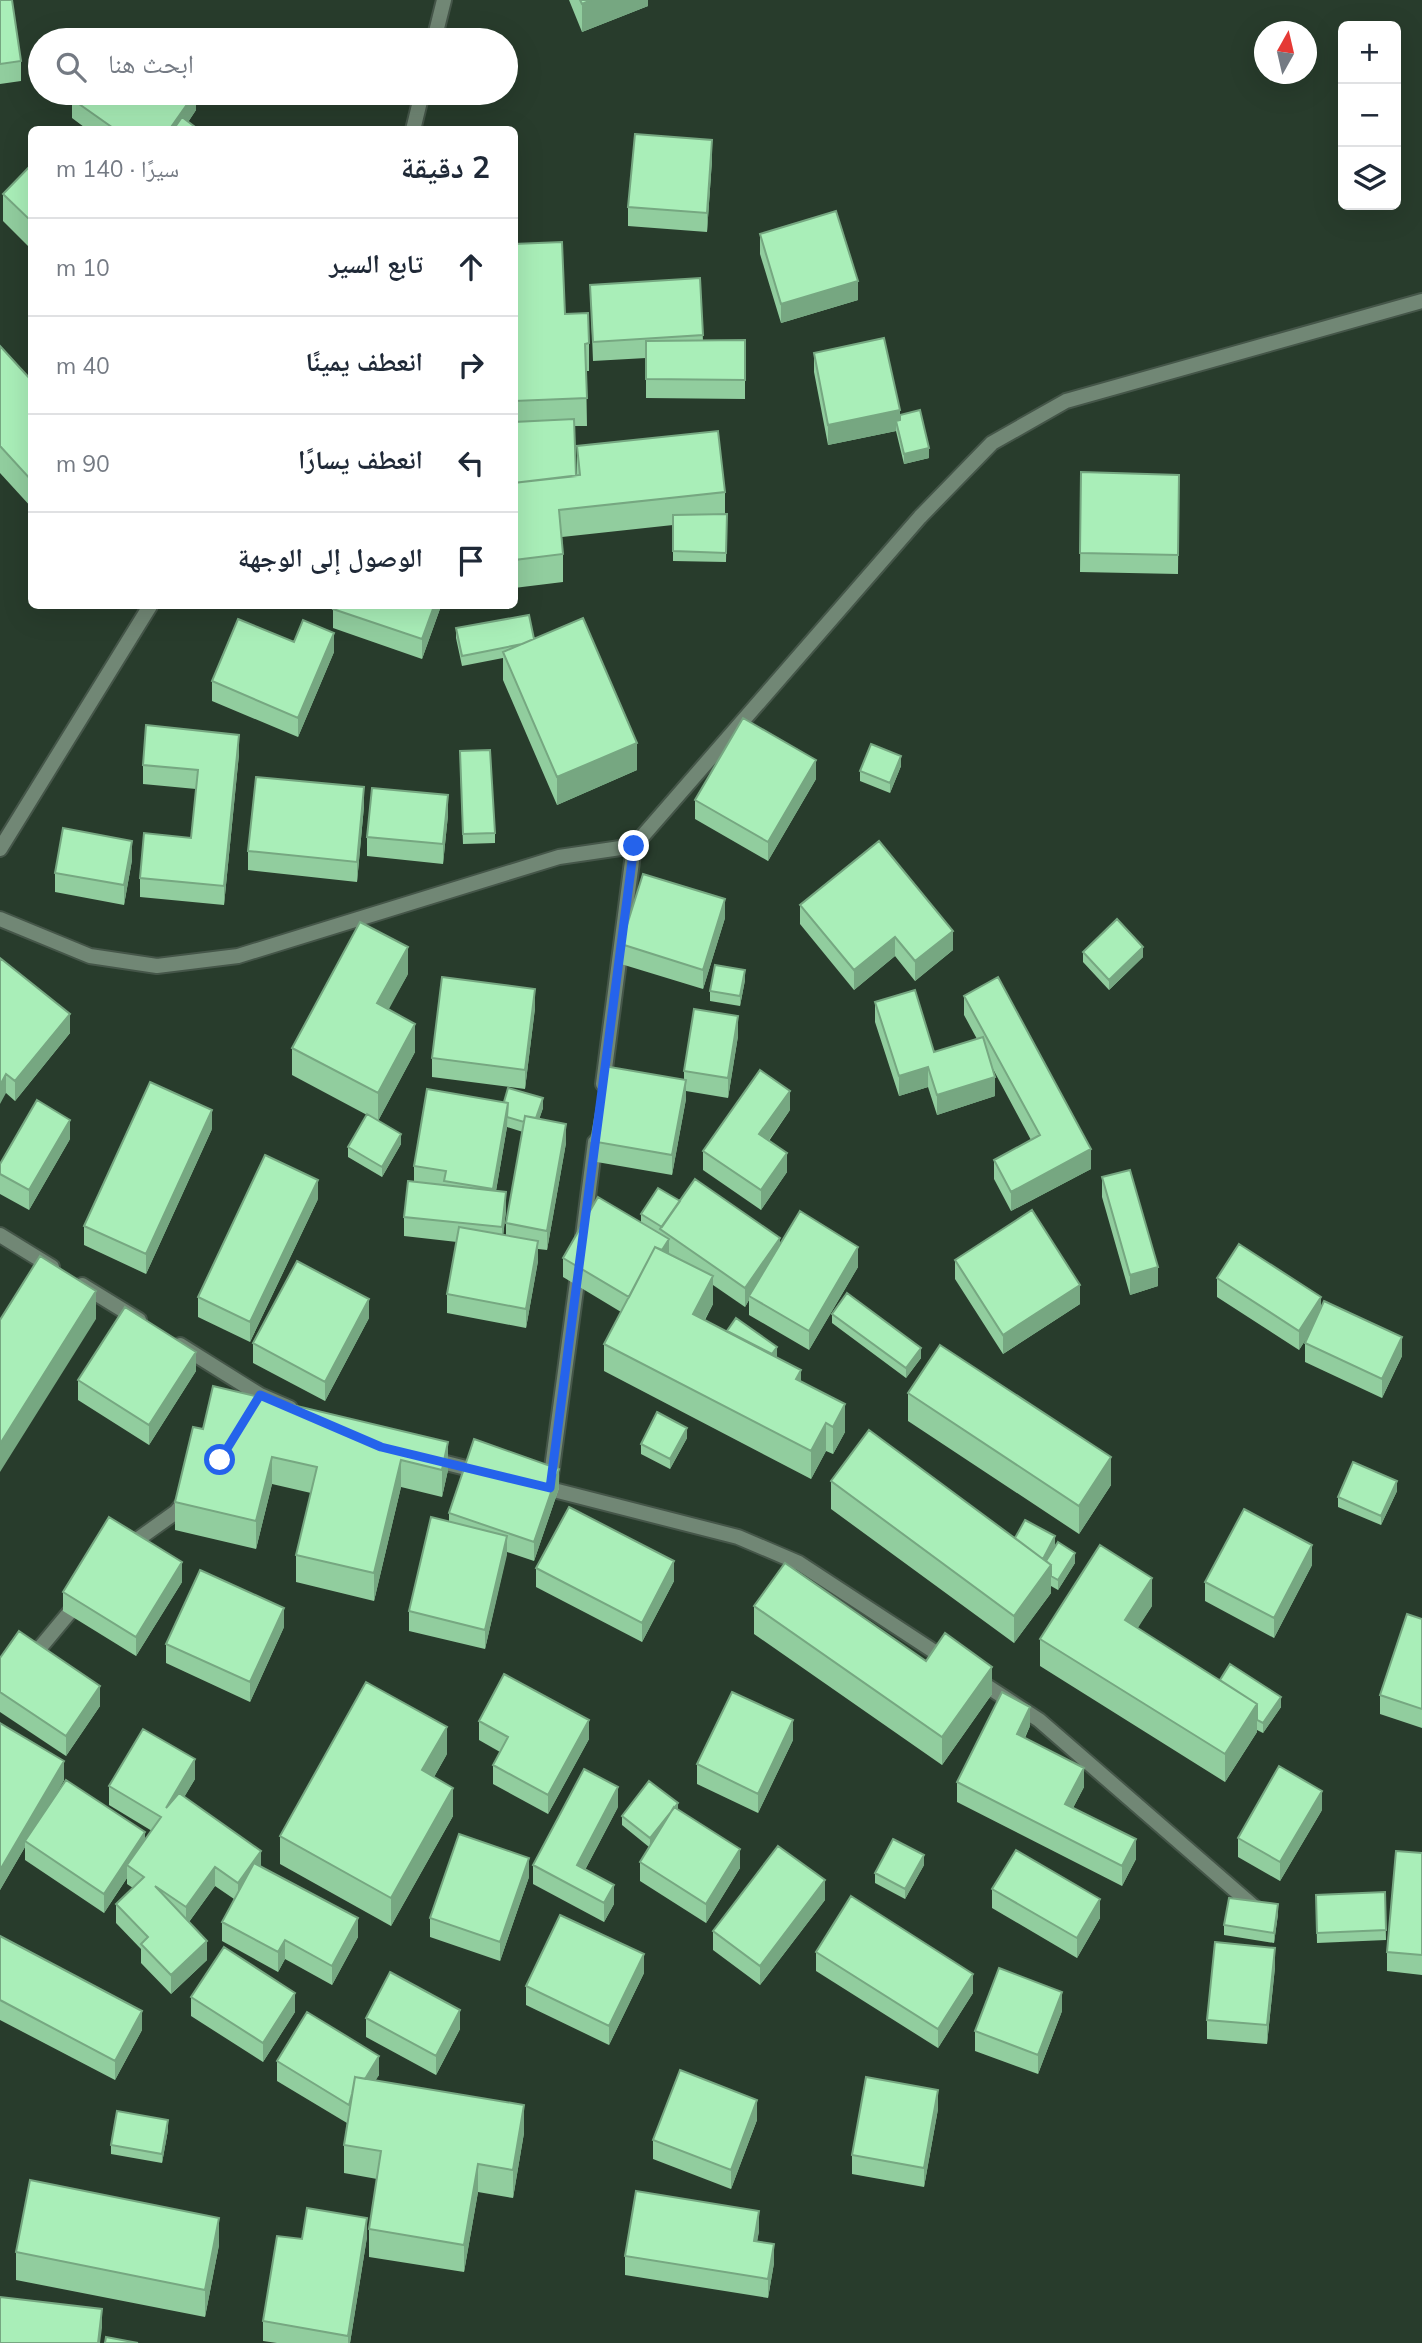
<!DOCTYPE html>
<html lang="ar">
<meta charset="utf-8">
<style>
body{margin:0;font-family:Mulish,"Noto Naskh Arabic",sans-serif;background:#f6f6f7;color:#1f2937;direction:rtl}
.controls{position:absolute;right:21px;top:21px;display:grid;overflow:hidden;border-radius:10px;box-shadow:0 7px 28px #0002}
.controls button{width:63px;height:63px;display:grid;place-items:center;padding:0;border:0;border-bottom:2px solid #e0e1e3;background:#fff;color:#1f2937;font:35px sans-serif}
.compass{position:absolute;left:1254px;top:21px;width:63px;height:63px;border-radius:50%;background:#fff;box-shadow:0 7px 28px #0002;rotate:8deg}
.stop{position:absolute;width:21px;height:21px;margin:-16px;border:5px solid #2563eb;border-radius:50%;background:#fff}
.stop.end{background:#2563eb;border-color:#fff;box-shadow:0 2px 7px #0008}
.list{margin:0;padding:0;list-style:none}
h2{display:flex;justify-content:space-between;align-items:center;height:91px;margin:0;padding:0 28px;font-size:30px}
h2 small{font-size:23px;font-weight:400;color:#747a83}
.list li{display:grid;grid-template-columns:46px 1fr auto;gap:21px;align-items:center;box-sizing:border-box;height:98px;padding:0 28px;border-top:2px solid #e0e1e3}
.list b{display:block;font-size:26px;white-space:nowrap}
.list em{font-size:23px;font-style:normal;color:#747a83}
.icon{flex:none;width:38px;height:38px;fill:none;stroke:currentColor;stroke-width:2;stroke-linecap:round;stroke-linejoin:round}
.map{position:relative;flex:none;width:1422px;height:2343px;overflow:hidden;direction:ltr}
.search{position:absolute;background:#fff;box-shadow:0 7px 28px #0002;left:28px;top:28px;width:490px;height:77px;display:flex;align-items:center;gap:18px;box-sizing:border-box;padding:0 24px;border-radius:38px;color:#747a83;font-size:26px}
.panel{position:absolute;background:#fff;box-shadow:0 7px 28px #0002;left:28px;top:126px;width:490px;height:483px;border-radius:10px;direction:rtl}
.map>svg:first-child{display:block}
</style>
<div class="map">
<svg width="1422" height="2343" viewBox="0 0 1422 2343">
<rect width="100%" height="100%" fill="#283c2c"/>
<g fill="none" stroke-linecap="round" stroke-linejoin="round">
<defs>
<path id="minor" d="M0,919L90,956L157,966L238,956L559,857L634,846L920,517L992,443L1066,401L1422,301
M603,1084L634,846
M0,1235L52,1267
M583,1236L595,1142
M82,1285L139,1320
M180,1345L260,1395L290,1408
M430,1459L482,1472
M550,1483L579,1267
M542,1487L738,1537L799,1563L947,1660
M127,1547L176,1512L187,1498
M29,1661L79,1601
M976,1679L1039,1720L1260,1912"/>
<path id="tertiary" d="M434,40L444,0
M413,130L422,93
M0,849L150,606"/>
</defs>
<use href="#minor" stroke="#455649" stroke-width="18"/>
<use href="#tertiary" stroke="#455649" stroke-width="18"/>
<use href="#minor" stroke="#718775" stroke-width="14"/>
<use href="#tertiary" stroke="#718775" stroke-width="14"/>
</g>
<path fill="#91cd9e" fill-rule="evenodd" d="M0,0L21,61V81L0,84Z
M569,0H648V6L582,32Z
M196,93V110L188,122L199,130H88L72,118V99Z
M712,160L707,232L628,226V207Z
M32,164V250L3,221V194Z
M760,234L858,300L781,323L760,254Z
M514,244L565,314L589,343V371H586L587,426H574L576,476L577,475V446L725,492V514H727L726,562L673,561V525L562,537L563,554V582L514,588Z
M700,278L703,341L745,340V399L646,398V358L593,361L590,285Z
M0,346L32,381V508L0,473Z
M814,353L900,415L929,458L904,464L896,431L828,445L814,372Z
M1081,472L1179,475L1178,574L1080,572Z
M334,606H441L422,659L333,628V609Z
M456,628L534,639L637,770L557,805L503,680V658L462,666L456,638Z
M294,642L334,652L298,737L212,701V681Z
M239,754L224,905L140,897V878L191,838L196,789L143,784V765Z
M460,761L495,833V843L463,844Z
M901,766L890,793L860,781V771Z
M816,779L768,861L695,819V800Z
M364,806L357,882L248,870V851Z
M448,815L443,864L367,856V837Z
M132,860L124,905L55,892V873Z
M800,905L953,950L915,981L895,956L854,990L800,924Z
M725,918L703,989L621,964V944Z
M1083,952L1143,957L1109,990L1083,962Z
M0,958L70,1033L15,1101L6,1093Z
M408,974L388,1009L415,1052L378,1121L401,1144L382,1177L348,1157V1147L367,1115L292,1075V1048Z
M745,980L740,1006L710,1001V991Z
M964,996L1091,1169L1011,1211L994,1179V1160L1031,1140L993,1069L995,1096L937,1115L928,1087L899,1096L875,1022V1002L934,1052L977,1039L964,1015Z
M535,1008L525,1089L432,1077V1058Z
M738,1036L728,1098L686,1091V1099L672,1175L591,1161V1141L684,1080V1071Z
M504,1102L543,1108L539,1119L566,1143L547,1250L538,1249V1261L526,1328L447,1313V1294L457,1242L404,1236V1217L414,1182V1166ZM507,1127L523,1132L506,1223V1235H503L506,1211L496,1191Z
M790,1110L769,1141L787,1172L761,1210L703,1170V1151Z
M212,1129L146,1274L84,1245V1226Z
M70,1139L29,1210L0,1194V1164Z
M1102,1177L1158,1286L1130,1295L1102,1197Z
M318,1199L250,1342L198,1317V1297Z
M680,1201L780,1245L858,1267L809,1350L749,1315V1300L745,1307L713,1285V1304L705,1320L777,1357L801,1382L845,1432L833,1454L826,1451L811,1479L604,1371V1344L621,1312L563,1277V1258L641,1222V1214Z
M955,1260L1080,1304L1003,1354L955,1279Z
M1217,1278L1321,1309L1402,1356L1382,1398L1305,1362V1343L1308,1336L1299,1350L1217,1297Z
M832,1314L921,1358L906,1378L832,1323Z
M369,1318L325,1401L253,1363V1343Z
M196,1371L149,1445L78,1400V1380Z
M213,1386L448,1470L442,1497L401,1487L374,1601L296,1582V1555L311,1493L272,1484L256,1549L175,1530V1502L203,1429Z
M908,1393L1111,1485L1079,1534L908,1421Z
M687,1438L670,1469L641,1454V1444Z
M831,1481L1015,1538L1055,1546L1075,1563L1058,1590L1051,1586V1593L1014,1643L831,1509Z
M559,1488L534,1561L507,1552L485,1649L409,1631V1611L449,1522V1513Z
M1397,1491L1381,1525L1338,1507V1497Z
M1312,1565L1274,1638L1205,1601V1582Z
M536,1568L674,1581L642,1642L536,1587Z
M182,1582L136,1656L63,1611V1592Z
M754,1606L926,1661L992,1694L942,1765L754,1634Z
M1152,1606L1137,1628L1220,1680L1281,1707L1263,1733L1257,1730V1732L1225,1782L1040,1666V1639Z
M1422,1619V1728L1380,1714V1695Z
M284,1627L250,1702L166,1663V1644Z
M0,1658L100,1706L66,1756L0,1712Z
M479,1721L589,1739L548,1814L493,1784V1765L500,1752L479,1740Z
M0,1723L64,1780L53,1799L145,1840L152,1831L109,1805V1786L195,1779L184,1797L261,1866L358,1937L332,1985L285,1959L278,1972L222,1941V1922L234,1899L215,1886L189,1922L207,1960L171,1994L141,1963V1949L116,1923V1904L133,1888L127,1884V1878L104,1913L25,1860V1847L0,1890Z
M1030,1726L1025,1738L1084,1787L1073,1808L1136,1859L1122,1886L957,1802V1782Z
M793,1740L758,1813L697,1784V1764Z
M447,1754L434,1777L453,1816L391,1926L280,1864V1836Z
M618,1807L585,1870L614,1904L604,1922L533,1884V1865Z
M678,1809L740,1868L706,1923L640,1881V1862L649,1847L622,1825V1816Z
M1322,1810L1280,1881L1238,1857V1838Z
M1422,1853V1975L1387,1971V1952Z
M924,1865L905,1899L875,1883V1873Z
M529,1877L500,1961L430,1937V1918Z
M992,1889L1100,1918L1077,1958L992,1908Z
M1385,1892L1386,1940L1317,1943L1316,1895Z
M825,1900L760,1985L713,1950V1931Z
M1278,1914L1274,1943L1224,1935V1925Z
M0,1936L142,2030L115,2080L0,2020Z
M816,1952L973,1993L938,2048L816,1971Z
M1275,1967L1267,2044L1207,2039V2020Z
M644,1973L609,2045L526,2005V1986Z
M191,1997L295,2012L263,2062L191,2016Z
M1062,2011L1038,2074L975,2051V2031Z
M366,2018L460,2029L436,2075L366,2037Z
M277,2061L379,2075L375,2080L524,2133L513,2198L478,2192L464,2272L369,2257V2229L377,2179L344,2173V2145L347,2123L277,2081Z
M938,2109L924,2187L852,2174V2155Z
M757,2120L731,2189L653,2159V2140Z
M168,2130L162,2163L111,2154V2145Z
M759,2231L757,2241L774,2263L768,2298L625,2275V2256Z
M367,2237L350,2343H277L263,2341V2321L302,2239Z
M219,2245L205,2317L16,2280V2252Z"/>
<path fill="#76a781" d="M591,0H648V6L582,32V4Z
M195,93H196V110L183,130H169Z
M712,140V160L707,232V213Z
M858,281V300L781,323V304Z
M900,410V430L896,421V431L828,445V425Z
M929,448V458L904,464V454Z
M434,606H441L422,659V639Z
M334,633V652L298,737V718Z
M239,735V754L224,905V886Z
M637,743V770L557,805V777Z
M901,756V766L890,793V783Z
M816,760V779L768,861V842Z
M364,787V806L357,882V862Z
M448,795V815L443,864V844Z
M132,841V860L124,905V885Z
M725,899V918L703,989V970Z
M953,931V950L915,981V961Z
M895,937V956L854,990V970Z
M408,947V974L377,1031V1003Z
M1143,947V957L1109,990V980Z
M745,970V980L740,1006V996Z
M535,989V1008L525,1089V1070Z
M70,1014V1033L15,1101V1081Z
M738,1016V1036L728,1098V1078Z
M415,1024V1052L378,1121V1093Z
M928,1067V1087L899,1096V1076Z
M6,1074V1093L0,1104V1085Z
M995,1077V1096L937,1115V1095Z
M686,1080V1099L672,1175V1155Z
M790,1091V1110L759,1154V1134Z
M543,1098V1108L534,1135V1125Z
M508,1103L507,1127L493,1208V1189Z
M212,1110V1129L146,1274V1254Z
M70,1120V1139L29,1210V1190Z
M566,1124V1143L547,1250V1231Z
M401,1134V1144L382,1177V1167Z
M1091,1149V1169L1011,1211V1192Z
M787,1153V1172L761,1210V1190Z
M318,1180V1199L250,1342V1322Z
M506,1192V1211L502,1246V1227Z
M780,1238V1257L749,1296V1300L745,1307V1288Z
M669,1239V1258L658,1257Z
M538,1241V1261L526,1328V1309Z
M858,1247V1267L809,1350V1331Z
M1158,1267V1286L1130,1295V1275Z
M713,1276V1304L693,1341V1314Z
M1080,1285V1304L1003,1354V1335Z
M96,1291V1319L0,1472V1444Z
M1321,1297V1316L1299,1350V1331Z
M369,1299V1318L325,1401V1382Z
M1402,1337V1356L1382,1398V1379Z
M777,1347V1357L763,1375V1365Z
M921,1348V1358L906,1378V1368Z
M196,1352V1371L149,1445V1425Z
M801,1370V1397L796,1379Z
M845,1404V1432L833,1454V1427Z
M826,1423V1451L811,1479V1451Z
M687,1428V1438L670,1469V1459Z
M448,1442V1470L442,1497V1470Z
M272,1457V1484L256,1549V1521Z
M1111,1457V1485L1079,1534V1506Z
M401,1460V1487L374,1601V1573Z
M559,1469V1488L534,1561V1542Z
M1397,1481V1491L1381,1525V1516Z
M507,1536V1555L485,1649V1630Z
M1055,1536V1546L1042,1570L1041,1562Z
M1312,1545V1565L1274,1638V1618Z
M1075,1553V1563L1058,1590V1580Z
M674,1561V1581L642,1642V1623Z
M182,1562V1582L136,1656V1637Z
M1051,1565V1593L1014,1643V1616Z
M1152,1578V1606L1125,1648V1620Z
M284,1608V1627L250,1702V1682Z
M992,1667V1694L942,1765V1737Z
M100,1686V1706L66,1756V1736Z
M1281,1697V1707L1263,1733V1723Z
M1257,1704V1732L1225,1782V1754Z
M1030,1707V1726L1017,1754V1734Z
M589,1720V1739L548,1814V1795Z
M793,1720V1740L758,1813V1794Z
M447,1727V1754L422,1798V1770Z
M195,1759V1779L166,1828V1808Z
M64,1761V1780L28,1843L25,1841V1847L0,1890V1870Z
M1084,1768V1787L1065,1823V1804Z
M618,1787V1807L577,1885V1865Z
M453,1788V1816L391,1926V1898Z
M1322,1791V1810L1280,1881V1862Z
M678,1803V1813L650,1848V1838Z
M145,1832V1852L127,1865V1878L104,1913V1894Z
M1136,1839V1859L1122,1886V1866Z
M740,1849V1868L706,1923V1904Z
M261,1851V1870L238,1902V1883Z
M924,1855V1865L905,1899V1889Z
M529,1858V1877L500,1961V1942Z
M215,1867V1886L186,1926V1907Z
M825,1880V1900L760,1985V1966Z
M614,1885V1904L604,1922V1903Z
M1100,1899V1918L1077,1958V1938Z
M1278,1904V1914L1274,1943V1933Z
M358,1918V1937L332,1985V1966Z
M285,1940V1959L278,1972V1952Z
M207,1941V1960L171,1994V1975Z
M1275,1948V1967L1267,2044V2025Z
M644,1954V1973L609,2045V2026Z
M973,1974V1993L938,2048V2029Z
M1062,1992V2011L1038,2074V2055Z
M295,1993V2012L263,2062V2043Z
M460,2010V2029L436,2075V2056Z
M142,2011V2030L115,2080V2061Z
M379,2056V2075L360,2106V2086Z
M938,2090V2109L924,2187V2168Z
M757,2100V2120L731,2189V2170Z
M524,2105V2133L513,2198V2170Z
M168,2120V2130L162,2163V2154Z
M478,2164V2192L464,2272V2245Z
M759,2211V2231L754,2260V2241Z
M219,2218V2245L205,2317V2290Z
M367,2218V2237L350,2343H348V2336Z
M774,2244V2263L768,2298V2279Z
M102,2309V2328L100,2343H98Z"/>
<path fill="#a9eeb8" stroke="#76a781" stroke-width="2" d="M0,0H12L21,61L0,64Z
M580,0H591L582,4Z
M117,35L125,40H114Z
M76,93H195L169,130H116L72,99Z
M182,117L199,130H173Z
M635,134L712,140L707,213L628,207Z
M32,164V222L3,194Z
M836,211L858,281L781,304L760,234Z
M562,242L565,314L588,313L589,343L585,344L587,398L514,401V244Z
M700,278L703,335L593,342L590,285Z
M884,338L900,410L828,425L814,353Z
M745,340V380L646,379V341Z
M0,346L32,381V481L0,446Z
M920,410L929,448L904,454L896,421L900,420V415Z
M574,419L576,476L514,483V422Z
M718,431L725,492L559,510L563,554L514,560V483L580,475L577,446Z
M1081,472L1179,475L1178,555L1080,553Z
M727,514L726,553L673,551V515Z
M334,606H434L422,639L333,609Z
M529,615L534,639L522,644L462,656L456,628Z
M583,618L637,743L557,777L503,652Z
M238,619L294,642L303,620L334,633L298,718L212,681Z
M743,718L816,760L768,842L695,800Z
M146,725L239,735L224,886L140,878L144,833L191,838L198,770L143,765Z
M871,744L901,756L890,783L860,771Z
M490,750L495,833L463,834L460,751Z
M256,777L364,787L357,862L248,851Z
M372,788L448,795L443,844L367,837Z
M63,828L132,841L124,885L55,873Z
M879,841L953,931L915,961L895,937L854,970L800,905Z
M643,874L725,899L703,970L621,944Z
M1117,919L1143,947L1109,980L1083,952Z
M360,922L408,947L377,1003L415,1024L378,1093L292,1048Z
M0,958L70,1014L15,1081L6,1074L0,1085Z
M715,965L745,970L740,996L710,991Z
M442,977L535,989L525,1070L432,1058Z
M998,977L1091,1149L1011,1192L994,1160L1040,1135L964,996Z
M915,990L934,1052L983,1037L995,1077L937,1095L928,1067L899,1076L875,1002Z
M694,1009L738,1016L728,1078L684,1071Z
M604,1066L686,1080L672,1155L591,1141Z
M760,1070L790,1091L759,1134L787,1153L761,1190L703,1151Z
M150,1082L212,1110L146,1254L84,1226Z
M508,1088L543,1098L536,1118L525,1116L524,1122L507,1117L508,1103L504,1102Z
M427,1089L508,1103L493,1189L444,1181L446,1171L414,1166Z
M37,1100L70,1120L29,1190L0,1174V1164Z
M367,1114L401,1134L382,1167L348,1147Z
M525,1116L566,1124L547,1231L506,1223Z
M265,1155L318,1180L250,1322L198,1297Z
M1130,1170L1158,1267L1130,1275L1102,1177Z
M695,1179L780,1238L745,1288L660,1229Z
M408,1181L506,1192L502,1227L404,1217Z
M658,1188L680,1201L662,1227L641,1214Z
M598,1197L669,1239L662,1250L655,1247L629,1297L563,1258Z
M1032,1210L1080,1285L1003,1335L955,1260Z
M800,1211L858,1247L809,1331L749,1296Z
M459,1227L538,1241L526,1309L447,1294Z
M1239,1244L1321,1297L1299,1331L1217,1278Z
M655,1247L713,1276L693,1314L801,1370L796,1379L845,1404L833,1427L826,1423L811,1451L604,1344Z
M40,1256L96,1291L0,1444V1320Z
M297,1261L369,1299L325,1382L253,1343Z
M847,1293L921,1348L906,1368L832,1314Z
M1324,1301L1402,1337L1382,1379L1305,1343Z
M125,1307L196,1352L149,1425L78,1380Z
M736,1318L777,1347L772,1354L727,1331Z
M940,1345L1111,1457L1079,1506L908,1393Z
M213,1386L448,1442L442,1470L401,1460L374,1573L296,1555L317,1467L272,1457L256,1521L175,1502L193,1427L203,1429Z
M657,1412L687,1428L670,1459L641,1444Z
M869,1430L1051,1565L1014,1616L831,1481Z
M474,1439L559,1469L534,1542L449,1513Z
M1353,1462L1397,1481L1381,1516L1338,1497Z
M569,1507L674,1561L642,1623L536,1568Z
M1244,1509L1312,1545L1274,1618L1205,1582Z
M109,1517L182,1562L136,1637L63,1592Z
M431,1517L507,1536L485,1630L409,1611Z
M1025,1520L1055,1536L1043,1559L1015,1538Z
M1058,1542L1075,1553L1058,1580L1051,1576V1565L1046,1561Z
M1100,1545L1152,1578L1125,1620L1257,1704L1225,1754L1040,1639Z
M785,1563L926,1661L945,1633L992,1667L942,1737L754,1606Z
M200,1570L284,1608L250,1682L166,1644Z
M1407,1614L1422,1619V1709L1380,1695Z
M19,1631L100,1686L66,1736L0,1692V1658Z
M1230,1664L1281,1697L1263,1723L1257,1720V1704L1220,1680Z
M504,1674L589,1720L548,1795L493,1765L508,1737L479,1721Z
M366,1682L447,1727L422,1770L453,1788L391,1898L280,1836Z
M732,1692L793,1720L758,1794L697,1764Z
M1002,1692L1030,1707L1017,1734L1084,1768L1065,1804L1136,1839L1122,1866L957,1782Z
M0,1723L64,1761L0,1870Z
M143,1729L195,1759L166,1808L179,1793L261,1851L238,1883L215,1867L186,1907L155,1886L207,1941L171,1975L141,1944L148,1937L116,1904L144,1877L127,1865L161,1817L109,1786Z
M1279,1766L1322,1791L1280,1862L1238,1838Z
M584,1769L618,1787L577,1865L614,1885L604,1903L533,1865Z
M66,1780L145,1832L104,1894L25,1841Z
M649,1781L678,1803L650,1838L622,1816Z
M674,1807L740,1849L706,1904L640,1862Z
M459,1834L529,1858L500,1942L430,1918Z
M893,1839L924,1855L905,1889L875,1873Z
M778,1846L825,1880L760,1966L713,1931Z
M1016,1850L1100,1899L1077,1938L992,1889Z
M1396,1851L1422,1853V1955L1387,1952Z
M254,1863L358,1918L332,1966L285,1940L278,1952L222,1922Z
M1385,1892L1386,1930L1317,1933L1316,1895Z
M851,1896L973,1974L938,2029L816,1952Z
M1229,1898L1278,1904L1274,1933L1224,1925Z
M560,1915L644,1954L609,2026L526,1986Z
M0,1936L142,2011L115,2061L0,2000Z
M1215,1942L1275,1948L1267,2025L1207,2020Z
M224,1947L295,1993L263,2043L191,1997Z
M999,1968L1062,1992L1038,2055L975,2031Z
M390,1972L460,2010L436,2056L366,2018Z
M307,2012L379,2056L365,2079L355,2077L352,2094L349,2105L277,2061Z
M680,2070L757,2100L731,2170L653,2140Z
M355,2077L524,2105L513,2170L478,2164L464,2245L369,2229L381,2151L344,2145Z
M866,2077L938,2090L924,2168L852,2155Z
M117,2111L168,2120L162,2154L111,2145Z
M30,2180L219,2218L205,2290L16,2252Z
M636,2191L759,2211L754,2241L774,2244L768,2279L625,2256Z
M307,2208L367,2218L348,2336L263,2321L277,2236L302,2239Z
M0,2297L102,2309L98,2343H0Z
M106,2337L138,2343H105Z"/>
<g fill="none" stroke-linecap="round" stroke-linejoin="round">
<path stroke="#2563eb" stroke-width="9" d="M220,1460L260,1395L381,1447L550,1488L634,846"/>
</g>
</svg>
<div class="controls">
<button>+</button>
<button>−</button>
<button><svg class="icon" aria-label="layers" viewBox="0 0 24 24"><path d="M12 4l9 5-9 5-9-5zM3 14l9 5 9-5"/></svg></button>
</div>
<svg class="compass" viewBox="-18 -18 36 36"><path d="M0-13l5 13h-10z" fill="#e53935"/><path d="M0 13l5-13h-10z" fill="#747a83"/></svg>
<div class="stop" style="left:220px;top:1460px"></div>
<div class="stop end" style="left:634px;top:846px"></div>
<div class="search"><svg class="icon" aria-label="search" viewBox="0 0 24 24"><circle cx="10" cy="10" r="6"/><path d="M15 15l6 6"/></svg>ابحث هنا</div>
<section class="panel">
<h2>2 دقيقة<small>سيرًا · 140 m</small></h2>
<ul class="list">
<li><svg class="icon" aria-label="ahead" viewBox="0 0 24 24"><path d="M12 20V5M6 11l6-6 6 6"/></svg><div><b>تابع السير</b></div><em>10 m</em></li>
<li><svg class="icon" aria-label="right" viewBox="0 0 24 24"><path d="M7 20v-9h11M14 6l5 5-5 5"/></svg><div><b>انعطف يمينًا</b></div><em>40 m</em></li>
<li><svg class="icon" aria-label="left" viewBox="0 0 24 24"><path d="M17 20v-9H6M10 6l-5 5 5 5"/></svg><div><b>انعطف يسارًا</b></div><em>90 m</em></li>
<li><svg class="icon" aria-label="arrive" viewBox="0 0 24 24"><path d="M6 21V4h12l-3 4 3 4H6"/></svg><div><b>الوصول إلى الوجهة</b></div></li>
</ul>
</section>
</div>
